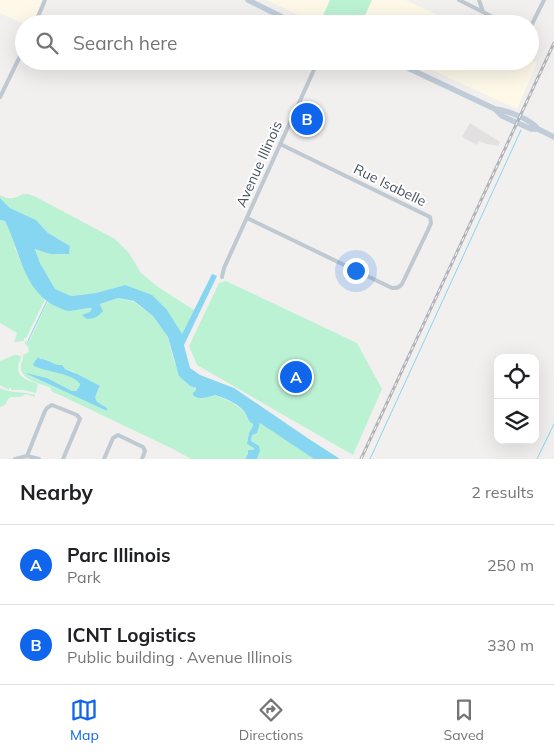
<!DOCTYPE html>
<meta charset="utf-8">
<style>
body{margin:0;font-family:Mulish,sans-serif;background:#f2f2f2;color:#202124}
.controls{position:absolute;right:15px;bottom:15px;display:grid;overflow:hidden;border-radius:10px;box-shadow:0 5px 20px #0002}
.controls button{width:45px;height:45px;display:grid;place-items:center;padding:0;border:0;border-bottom:1px solid #e0e0e0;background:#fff;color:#202124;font:25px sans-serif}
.you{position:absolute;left:355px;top:270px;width:18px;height:18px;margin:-12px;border:4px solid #fff;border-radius:50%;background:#1a73e8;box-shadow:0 0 0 8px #1a73e833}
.badge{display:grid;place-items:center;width:32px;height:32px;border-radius:50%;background:#0f66ec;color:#fff;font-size:16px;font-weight:700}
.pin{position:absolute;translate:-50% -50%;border:2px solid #fff;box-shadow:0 1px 5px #0006}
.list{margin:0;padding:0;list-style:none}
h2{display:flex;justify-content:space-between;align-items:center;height:65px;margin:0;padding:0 20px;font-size:21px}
h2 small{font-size:16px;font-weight:400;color:#757577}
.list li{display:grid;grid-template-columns:32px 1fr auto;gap:15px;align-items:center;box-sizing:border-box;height:80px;padding:0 20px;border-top:1px solid #e0e0e0}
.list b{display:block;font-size:19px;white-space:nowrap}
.list p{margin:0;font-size:16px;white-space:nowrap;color:#757577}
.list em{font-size:16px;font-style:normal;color:#757577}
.icon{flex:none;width:28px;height:28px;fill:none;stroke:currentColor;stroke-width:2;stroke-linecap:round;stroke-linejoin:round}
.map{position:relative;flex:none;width:554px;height:459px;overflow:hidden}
.search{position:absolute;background:#fff;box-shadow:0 5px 20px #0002;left:15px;right:15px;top:15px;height:55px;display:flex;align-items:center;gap:12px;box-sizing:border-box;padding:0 18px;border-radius:28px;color:#757577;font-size:19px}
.sheet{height:225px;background:#fff}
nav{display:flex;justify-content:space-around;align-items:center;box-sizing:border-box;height:70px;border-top:1px solid #e0e0e0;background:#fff;font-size:14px;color:#757577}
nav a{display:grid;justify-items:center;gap:2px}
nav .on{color:#0f66ec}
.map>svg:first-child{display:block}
</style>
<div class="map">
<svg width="554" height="459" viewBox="0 0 554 459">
<rect width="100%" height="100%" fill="#f2efef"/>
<path fill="#fdf8e8" d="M0,0H43L32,24H24L0,13Z
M266,0H406L456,24H319Z
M530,59L537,63L517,109L412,61H530Z"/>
<path fill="#e3e0e1" d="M470,123L500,142L498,146L494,145L487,144L479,141L477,145L462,137Z"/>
<path fill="#bbf2d3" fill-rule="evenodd" d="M330,0H372L361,24H319Z
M23,194H28L36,197L115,239L129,253L141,273L158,287L194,310L182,334L125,285L96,293L71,296L55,289L40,263L35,248L50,254H69L70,246L48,233L36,220L10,208L0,198V195C9,200 14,199 23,194Z
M0,220L5,221C9,229 14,238 15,248L28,278L37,291L45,300L26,338H24V341L14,342L17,333L0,323Z
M226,281L357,343L382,389L353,455L197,365L189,346L219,283Z
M118,298L134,302L153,316L168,337L174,361L185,382L190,386L195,388L201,399L215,395L233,403L245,412L249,421L253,424V426L249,433L247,444L254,447V450L248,454L245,459H191L173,449L60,395L54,393L51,390V388C39,383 15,379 22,361L23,360V355L29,352L28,347L24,342L29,341L30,340L45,307L48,302L59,308L68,311L92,308L87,319L100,304ZM38,358L40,359H45L65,369L72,371L100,388L95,395C95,403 101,405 107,408V411L27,374L28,373L47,378L72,391H76L79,387L80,384L77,380L36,360Z
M14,355H17L21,356C20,361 18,364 18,369C19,379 31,381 38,384L36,393L24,390H11V388H9V390L0,385V361Z
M0,388C10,394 24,391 35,395V397L26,394L20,397H11L8,399L5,405L0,407Z
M259,423H262L314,459H257L260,451L251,442L252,435C258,432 258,429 259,423Z"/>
<path fill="#86d6f1" d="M0,198L10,208L36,220L48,233L70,246L69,254H50L35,249L40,263L55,289L71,296L96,293L125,285L152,295L167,310L182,334L212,274L217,276L184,345L190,368L200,375L234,388L309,439L340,459H314L260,423L257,433L252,435L251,441L259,446L260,451L257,459H245L248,454V450H254V448L247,444L249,433L253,426V424C247,421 248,416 244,411C237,403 225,398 215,395C208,397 199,401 193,395V393L196,390V388L190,386L179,376L168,337L153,316L134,301L118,298L100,304V305L103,311C99,316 94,319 87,319L82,315L90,312L92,308C84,308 75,311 68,311C63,310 58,307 53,305C22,287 20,250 5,221L0,220Z
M38,357L40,359C48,358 54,366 62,365L65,369L77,374L100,386C93,400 93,400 107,408V411L27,374V373L47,378L72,391H76L79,387L80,384C73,373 46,372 34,366L33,364Z"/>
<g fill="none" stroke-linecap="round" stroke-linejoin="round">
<path stroke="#86d6f1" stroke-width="1" d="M28,341L47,301
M370,459L521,130
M537,459L554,424"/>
<path stroke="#bfc9d2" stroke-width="4" d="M459,0L483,12
M479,0L483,12L506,24
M35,24L45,0
M530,28L544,0
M0,97L24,48
M247,218L392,288C397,288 399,288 402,284L428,230L431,223L430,217L280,144
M222,277L224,268L318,61
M27,456L45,411L47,408L52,405L77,415L80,419L63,459
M15,459L27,456L39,459
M104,459L113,438L118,435L143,447L145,451L142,459"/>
<path stroke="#c1ccd9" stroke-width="5.5" d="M248,0L296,24
M296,23L302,22L305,24
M393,61L495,109C509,111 530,119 538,129
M496,110L502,116L520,124L531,129H538L554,137"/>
<defs>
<path id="rail" d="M361,459L554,43"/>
</defs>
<use href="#rail" stroke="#b1b4ba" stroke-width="3"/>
<use href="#rail" stroke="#fff" stroke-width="1" stroke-dasharray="4" stroke-linecap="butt"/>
</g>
<g text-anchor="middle" stroke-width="4" stroke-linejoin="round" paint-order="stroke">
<g font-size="14" fill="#46525e" stroke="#fff">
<text transform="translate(259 164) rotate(-66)" y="5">Avenue Illinois</text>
<text transform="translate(390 185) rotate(26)" y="5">Rue Isabelle</text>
</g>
</g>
</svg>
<div class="controls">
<button><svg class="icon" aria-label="locate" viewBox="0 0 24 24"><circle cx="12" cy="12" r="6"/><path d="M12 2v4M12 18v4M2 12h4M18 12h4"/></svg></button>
<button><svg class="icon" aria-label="layers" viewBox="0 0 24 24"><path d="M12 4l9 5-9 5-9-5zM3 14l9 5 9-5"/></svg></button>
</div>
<div class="you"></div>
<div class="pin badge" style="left:296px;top:377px">A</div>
<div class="pin badge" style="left:307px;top:119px">B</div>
<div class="search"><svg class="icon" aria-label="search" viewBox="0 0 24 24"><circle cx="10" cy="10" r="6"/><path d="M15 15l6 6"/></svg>Search here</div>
</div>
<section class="sheet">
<h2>Nearby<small>2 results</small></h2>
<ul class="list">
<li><span class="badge">A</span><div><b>Parc Illinois</b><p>Park</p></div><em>250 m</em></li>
<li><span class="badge">B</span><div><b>ICNT Logistics</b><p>Public building · Avenue Illinois</p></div><em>330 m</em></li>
</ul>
</section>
<nav>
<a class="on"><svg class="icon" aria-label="map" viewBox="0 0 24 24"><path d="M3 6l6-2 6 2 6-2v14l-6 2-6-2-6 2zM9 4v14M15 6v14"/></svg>Map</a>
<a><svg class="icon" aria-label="directions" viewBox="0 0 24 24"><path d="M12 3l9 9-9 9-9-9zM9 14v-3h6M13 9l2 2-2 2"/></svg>Directions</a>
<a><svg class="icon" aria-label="saved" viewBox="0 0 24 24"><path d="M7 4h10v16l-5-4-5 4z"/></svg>Saved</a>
</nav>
